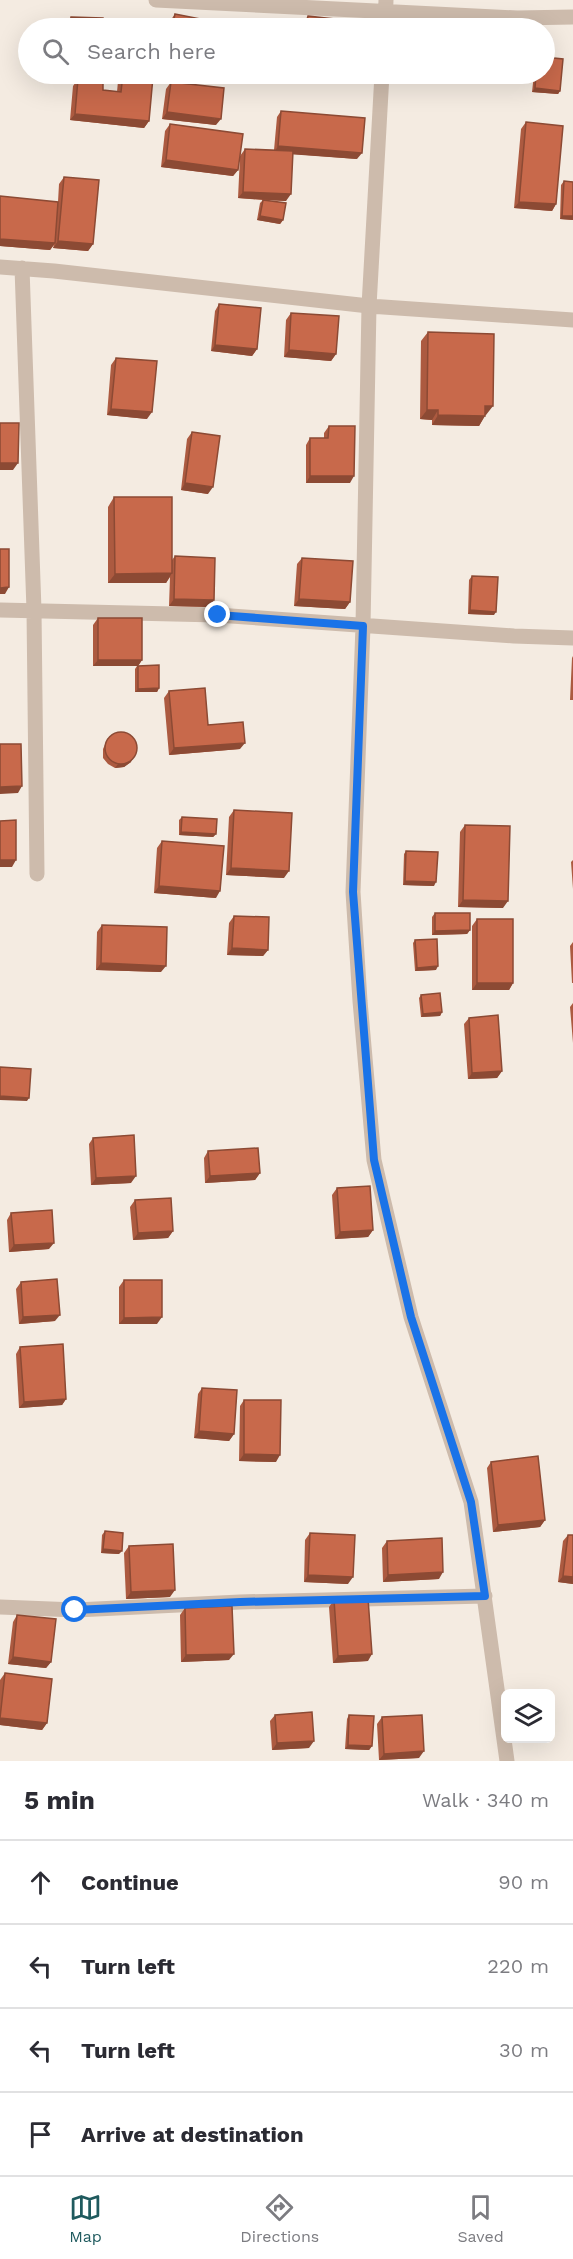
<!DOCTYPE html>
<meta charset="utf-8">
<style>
body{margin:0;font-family:"Work Sans",sans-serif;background:#f2f2f3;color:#2b2b33}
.controls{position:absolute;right:18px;bottom:18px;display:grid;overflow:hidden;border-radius:9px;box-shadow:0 6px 24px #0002}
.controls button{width:54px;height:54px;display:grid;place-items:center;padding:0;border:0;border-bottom:2px solid #e1e1e2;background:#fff;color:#2b2b33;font:30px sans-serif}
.stop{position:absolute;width:18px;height:18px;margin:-14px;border:4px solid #1a73e8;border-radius:50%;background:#fff}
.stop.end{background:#1a73e8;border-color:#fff;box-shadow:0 2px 6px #0008}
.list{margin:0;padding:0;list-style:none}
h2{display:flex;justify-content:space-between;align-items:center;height:78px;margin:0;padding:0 24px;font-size:26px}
h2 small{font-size:20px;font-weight:400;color:#7c7c81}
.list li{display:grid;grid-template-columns:39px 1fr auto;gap:18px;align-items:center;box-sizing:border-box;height:84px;padding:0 24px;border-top:2px solid #e1e1e2}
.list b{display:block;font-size:22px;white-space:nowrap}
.list em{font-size:20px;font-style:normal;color:#7c7c81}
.icon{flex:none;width:33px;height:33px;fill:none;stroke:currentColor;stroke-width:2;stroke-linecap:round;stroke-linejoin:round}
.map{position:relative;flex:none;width:573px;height:1761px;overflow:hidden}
.search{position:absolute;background:#fff;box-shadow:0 6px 24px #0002;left:18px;right:18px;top:18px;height:66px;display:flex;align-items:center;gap:15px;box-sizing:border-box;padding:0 21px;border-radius:33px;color:#7c7c81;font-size:22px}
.sheet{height:414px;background:#fff}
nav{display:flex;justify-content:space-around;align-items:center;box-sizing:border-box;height:84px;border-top:2px solid #e1e1e2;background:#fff;font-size:16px;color:#7c7c81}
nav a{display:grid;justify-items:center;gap:3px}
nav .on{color:#1f5a5e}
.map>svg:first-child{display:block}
</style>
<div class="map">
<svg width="573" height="1761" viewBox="0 0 573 1761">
<rect width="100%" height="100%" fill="#f4ebe1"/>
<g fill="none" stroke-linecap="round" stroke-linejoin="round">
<path stroke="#cdbbac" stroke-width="15" d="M156,0L517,18L573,17
M385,28L386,0
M382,74L369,306L363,626L353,892L360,1001L374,1160L411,1317L471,1502L507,1761
M0,267L54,271L369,306L573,320
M22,268L34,610L37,874
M0,610L217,615L514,636L573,638
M0,1607L76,1610L240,1602L485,1596"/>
</g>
<path fill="#ac5a40" d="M175,14L220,28H169L170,21Z
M308,16L371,28H302L303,22Z
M71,17L103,28H66V24Z
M123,74L149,121L144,128L70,120L73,86L78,79L103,90L117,92L118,81Z
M534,74H544L560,91L558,94L532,92Z
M171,82L216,125L162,119L166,89Z
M281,111L357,159L293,154L286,201L263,200L283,220L280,224L257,220L260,203L263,200L238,198L240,156L245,149L274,150L277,117Z
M526,122L556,204L552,211L514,208L521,129Z
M170,124L238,170L233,176L161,167L165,131Z
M64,177L93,244L88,251L53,248L54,245L50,250L0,246V196L58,202L59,184Z
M564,181L573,182V220L560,219L561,185Z
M219,304L257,349L252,356L211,351L215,311Z
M291,313L336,354L331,361L284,357L286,320Z
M428,332L486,415H485L479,426L432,425V420L420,419L421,341Z
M116,358L147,419L107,415L111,365Z
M329,426L350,483H306V445L310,438H324V433Z
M192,432L208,494L181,490L187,439Z
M114,497L172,560L175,556L210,607L169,606L170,577L166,583H108V507Z
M302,558L350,602L345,609L294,606L297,564Z
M472,576L494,615L468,614L469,580Z
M98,618L142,660L138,666L159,688L157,692H135V669L137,666H93V625Z
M573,656V700H570L572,658Z
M169,691L208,725L240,749L169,755L164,698Z
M108,738L131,762L124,767L115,768L108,764L103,758V749Z
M234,810L284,878L226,875L229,817Z
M182,817L216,834L213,837L179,835V820Z
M465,825L503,908L458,907L460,832Z
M162,841L216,898L154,893L157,848Z
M406,851L434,886L403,885L404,854Z
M573,860V889L571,862Z
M435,913L470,930L467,934L432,935V917Z
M234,916L268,950L263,956L227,955L229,923Z
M477,919L513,983L509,990H472V926Z
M102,925L161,972L96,970L97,932Z
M415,940L436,970L415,971L413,943Z
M573,942V983H572L570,946Z
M421,995L442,1012L440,1016L421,1017L419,998Z
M573,1003V1043L570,1007Z
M469,1018L502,1071L497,1078L468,1079L464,1024Z
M93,1138L131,1183L91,1185L89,1144Z
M208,1151L260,1173L255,1180L205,1183L204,1158Z
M337,1188L373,1230L368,1237L335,1239L332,1195Z
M135,1200L173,1231L168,1238L133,1240L130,1207Z
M11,1213L49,1249L9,1252L7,1220Z
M124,1280L157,1324H119V1287Z
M21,1282L55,1321L19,1324L16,1289Z
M20,1347L66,1399L62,1405L19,1408L16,1354Z
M202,1388L234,1434L229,1441L194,1438L198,1394Z
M244,1400L276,1462L239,1461L240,1406Z
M491,1462L545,1520L540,1527L493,1532L487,1468Z
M105,1531L119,1554L101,1553L102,1535Z
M310,1533L348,1584L304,1582L305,1540Z
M568,1535H573V1584L558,1582L563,1541Z
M387,1541L439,1579L383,1582L382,1548Z
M129,1546L170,1597L126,1599L124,1553Z
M334,1600L368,1661L333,1663L329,1607Z
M185,1608L229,1660L181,1662L180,1615Z
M17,1615L51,1662L46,1668L8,1664L13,1622Z
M5,1673L47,1723L42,1730L0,1725V1680Z
M275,1715L309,1748L272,1750L270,1721Z
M349,1715L372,1746L369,1750L345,1749L347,1719Z
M382,1717L419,1758L379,1760L377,1724Z"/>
<path fill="#8c4a34" d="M309,74H365L360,80Z
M535,88L560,91L558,94L532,92Z
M167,112L221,119L216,125L162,119Z
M75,114L149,121L144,128L70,120Z
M278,146L362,153L357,159L274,153Z
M166,160L238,170L233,176L161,167Z
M243,192L291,194L286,201L238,198Z
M519,202L556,204L552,211L514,208Z
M260,216L283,220L280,224L257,220Z
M562,216H573V220L560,219Z
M0,239L55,243L50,250L0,246Z
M58,241L93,244L88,251L53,248Z
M215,345L257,349L252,356L211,351Z
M289,350L336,354L331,361L284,357Z
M485,406H493L486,415H479Z
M111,409L152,412L147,419L107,415Z
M427,410H438L432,420L420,419Z
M438,415L485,416L479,426L432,425Z
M0,463H18L13,470H0Z
M310,476H354L350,483H306Z
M185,483L213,487L208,494L181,490Z
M172,573L166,583H108L115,574Z
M9,587L5,594H0V588Z
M174,599L214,600L210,607L169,606Z
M299,599L350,602L345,609L294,606Z
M470,610L496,612L494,615L468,614Z
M98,660H142L138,666H93Z
M159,688L157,692H135L138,689Z
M245,743L240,749L169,755L174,748Z
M133,758L131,762L124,767L115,768L118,764Z
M22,786L18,793L0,794V787Z
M181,832L216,834L213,837L179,835Z
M0,860H16L12,867H0Z
M231,868L289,871L284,878L226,875Z
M405,881L436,882L434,886L403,885Z
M159,886L220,891L216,898L154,893Z
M463,900L508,901L503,908L458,907Z
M470,930L467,934L432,935L435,931Z
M232,948L268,950L263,956L227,955Z
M101,963L166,966L161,972L96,970Z
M438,966L436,970L415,971L417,968Z
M477,983H513L509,990H472Z
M442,1012L440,1016L421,1017L423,1014Z
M502,1071L497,1078L468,1079L472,1073Z
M0,1096L29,1098L27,1101L0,1100Z
M260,1173L255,1180L205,1183L210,1176Z
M136,1176L131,1183L91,1185L96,1178Z
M373,1230L368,1237L335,1239L340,1232Z
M173,1231L168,1238L133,1240L138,1233Z
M54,1243L49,1249L9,1252L14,1245Z
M60,1315L55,1321L19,1324L23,1317Z
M162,1317L157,1324H119L124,1318Z
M66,1399L62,1405L19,1408L24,1402Z
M199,1431L234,1434L229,1441L194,1438Z
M244,1454L280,1455L276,1462L239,1461Z
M545,1520L540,1527L493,1532L498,1525Z
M103,1549L122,1551L119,1554L101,1553Z
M443,1572L439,1579L383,1582L388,1575Z
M308,1575L353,1577L348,1584L304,1582Z
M563,1576L573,1577V1584L558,1582Z
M175,1590L170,1597L126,1599L131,1592Z
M234,1654L229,1660L181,1662L186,1655Z
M372,1654L368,1661L333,1663L338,1656Z
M13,1657L51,1662L46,1668L8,1664Z
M0,1718L47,1723L42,1730L0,1725Z
M314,1741L309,1748L272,1750L277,1743Z
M348,1745L372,1746L369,1750L345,1749Z
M424,1751L419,1758L379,1760L384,1754Z"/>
<path fill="#c8694b" stroke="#8c4a34" stroke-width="1.5" d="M175,14L221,23L220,28H172Z
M308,16L371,23V28H306Z
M71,17L103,18V28H70Z
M441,23L481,24V28H441Z
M544,57L563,59L560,91L535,88L536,74H544Z
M123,74L153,77L149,121L75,114L78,79L103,82V90L121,92Z
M171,82L224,88L221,119L167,112Z
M281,111L365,118L362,153L278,146Z
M526,122L563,126L556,204L519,202Z
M170,124L243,134L238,170L166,160Z
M245,149L293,151L291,194L243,192Z
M64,177L99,180L93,244L58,241Z
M564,181L573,182V216H562Z
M0,196L58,202L55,243L0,239Z
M263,200L286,203L283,220L260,216Z
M219,304L261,308L257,349L215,345Z
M291,313L339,316L336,354L289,350Z
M428,332L494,334L493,406H485V416L438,415V410H427Z
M116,358L157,361L152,412L111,409Z
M0,423H19L18,463H0Z
M329,426H355L354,476H310V438H328Z
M192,432L220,436L213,487L185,483Z
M114,497H172V573L115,574Z
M0,549H9V587L0,588Z
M175,556L215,558L214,600L174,599Z
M302,558L353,561L350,602L299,599Z
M472,576L498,577L496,612L470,610Z
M98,618H142V660H98Z
M159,665V688L138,689V666Z
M205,688L208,725L243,722L245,743L174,748L169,691Z
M105 748a16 16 0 1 1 32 0a16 16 0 1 1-32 0Z
M0,744H21L22,786L0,787Z
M234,810L292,813L289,871L231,868Z
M182,817L217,819L216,834L181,832Z
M16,820V860H0V821Z
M465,825L510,826L508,901L463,900Z
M162,841L224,846L220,891L159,886Z
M406,851L438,852L436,882L405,881Z
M435,913H470V930L435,931Z
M234,916L269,917L268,950L232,948Z
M477,919H513V983H477Z
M102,925L167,927L166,966L101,963Z
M437,939L438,966L417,968L415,940Z
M440,993L442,1012L423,1014L421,995Z
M498,1015L502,1071L472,1073L469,1018Z
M0,1067L31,1069L29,1098L0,1096Z
M134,1135L136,1176L96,1178L93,1138Z
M258,1148L260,1173L210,1176L208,1151Z
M370,1186L373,1230L340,1232L337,1188Z
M171,1198L173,1231L138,1233L135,1200Z
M52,1210L54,1243L14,1245L11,1213Z
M57,1279L60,1315L23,1317L21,1282Z
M124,1280H162V1317L124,1318Z
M63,1344L66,1399L24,1402L20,1347Z
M202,1388L237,1390L234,1434L199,1431Z
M244,1400H281L280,1455L244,1454Z
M538,1456L545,1520L498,1525L491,1462Z
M105,1531L123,1533L122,1551L103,1549Z
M310,1533L355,1535L353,1577L308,1575Z
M568,1535H573V1577L563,1576Z
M442,1538L443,1572L388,1575L387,1541Z
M173,1544L175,1590L131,1592L129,1546Z
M368,1598L372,1654L338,1656L334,1600Z
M232,1606L234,1654L186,1655L185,1608Z
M17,1615L56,1619L51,1662L13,1657Z
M5,1673L52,1679L47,1723L0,1718Z
M312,1712L314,1741L277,1743L275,1715Z
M349,1715L374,1716L372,1746L348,1745Z
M422,1715L424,1751L384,1754L382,1717Z"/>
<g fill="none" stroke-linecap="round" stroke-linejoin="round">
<path stroke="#1a73e8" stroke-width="8" d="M75,1610L240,1602L485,1596L471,1502L411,1317L374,1160L353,892L363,626L218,615"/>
</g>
</svg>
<div class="controls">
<button><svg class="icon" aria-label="layers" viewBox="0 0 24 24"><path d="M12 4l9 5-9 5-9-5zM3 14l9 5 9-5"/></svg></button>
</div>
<div class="stop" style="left:75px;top:1610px"></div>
<div class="stop end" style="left:218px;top:615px"></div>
<div class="search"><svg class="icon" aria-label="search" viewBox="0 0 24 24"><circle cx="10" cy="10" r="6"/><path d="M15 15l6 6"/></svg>Search here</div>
</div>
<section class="sheet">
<h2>5 min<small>Walk · 340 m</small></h2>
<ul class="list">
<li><svg class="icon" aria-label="ahead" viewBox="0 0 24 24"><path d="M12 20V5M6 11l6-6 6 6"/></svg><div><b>Continue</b></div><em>90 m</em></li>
<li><svg class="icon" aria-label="left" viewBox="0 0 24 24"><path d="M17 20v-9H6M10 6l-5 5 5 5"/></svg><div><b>Turn left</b></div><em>220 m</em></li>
<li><svg class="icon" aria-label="left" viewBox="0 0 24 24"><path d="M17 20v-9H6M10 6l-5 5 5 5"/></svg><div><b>Turn left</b></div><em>30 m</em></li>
<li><svg class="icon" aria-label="arrive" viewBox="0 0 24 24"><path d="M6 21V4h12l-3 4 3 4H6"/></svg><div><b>Arrive at destination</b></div></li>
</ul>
</section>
<nav>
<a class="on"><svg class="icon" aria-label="map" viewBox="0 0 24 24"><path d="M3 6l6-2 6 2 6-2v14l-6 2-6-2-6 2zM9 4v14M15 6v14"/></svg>Map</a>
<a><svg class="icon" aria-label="directions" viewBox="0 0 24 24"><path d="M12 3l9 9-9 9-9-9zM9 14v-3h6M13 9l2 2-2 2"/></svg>Directions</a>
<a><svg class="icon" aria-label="saved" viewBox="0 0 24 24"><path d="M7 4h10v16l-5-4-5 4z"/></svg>Saved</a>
</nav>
